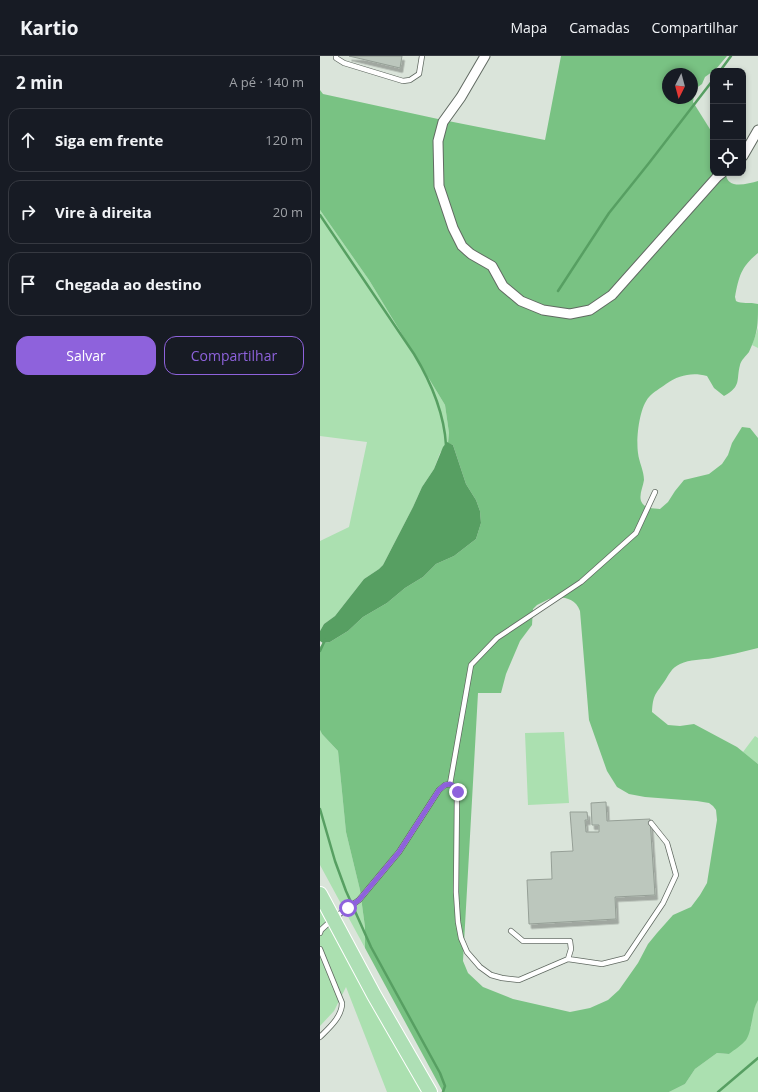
<!DOCTYPE html>
<html lang="pt">
<meta charset="utf-8">
<style>
body{margin:0;font-family:"Open Sans",sans-serif;background:#242831;color:#f1f3f6}
.controls{position:absolute;right:12px;top:12px;display:grid;overflow:hidden;border-radius:8px;box-shadow:0 2px 6px #0003}
.controls button{width:36px;height:36px;display:grid;place-items:center;padding:0;border:0;border-bottom:1px solid #363941;background:#171b24;color:#f1f3f6;font:20px sans-serif}
.compass{position:absolute;left:342px;top:12px;width:36px;height:36px;border-radius:50%;background:#171b24;box-shadow:0 2px 6px #0003;rotate:186deg}
.stop{position:absolute;width:12px;height:12px;margin:-9px;border:3px solid #8e62dc;border-radius:50%;background:#fff}
.stop.end{background:#8e62dc;border-color:#fff;box-shadow:0 1px 4px #0008}
.list{margin:0;padding:0;list-style:none}
h2{display:flex;justify-content:space-between;align-items:center;height:52px;margin:0;padding:0 16px;font-size:17px}
h2 small{font-size:13px;font-weight:400;color:#9ea1a6}
.list li{display:grid;grid-template-columns:26px 1fr auto;gap:12px;align-items:center;box-sizing:border-box;height:64px;margin:0 8px 8px;padding:0 8px;border:1px solid #363941;border-radius:12px}
.list b{display:block;font-size:15px;white-space:nowrap}
.list em{font-size:13px;font-style:normal;color:#9ea1a6}
.actions{display:flex;gap:8px;padding:12px 16px}
.actions a{flex:1;padding:9px 0;border:1px solid #8e62dc;border-radius:12px;text-align:center;font-size:14px;color:#8e62dc}
.actions .main{background:#8e62dc;color:#fff}
.icon{flex:none;width:22px;height:22px;fill:none;stroke:currentColor;stroke-width:2;stroke-linecap:round;stroke-linejoin:round}
.map{position:relative;flex:none;width:438px;height:1036px;overflow:hidden}
header{display:flex;align-items:center;gap:24px;box-sizing:border-box;height:56px;padding:0 20px;background:#171b24;border-bottom:1px solid #363941}
header strong{font-size:19px}
nav{display:flex;gap:22px;margin-inline-start:auto;font-size:14px}
main{display:flex}
aside{flex:1;background:#171b24}
.map>svg:first-child{display:block}
</style>
<header>
<strong>Kartio</strong>
<nav><a>Mapa</a><a>Camadas</a><a>Compartilhar</a></nav>
</header>
<main>
<aside>
<h2>2 min<small>A pé · 140 m</small></h2>
<ul class="list">
<li><svg class="icon" aria-label="ahead" viewBox="0 0 24 24"><path d="M12 20V5M6 11l6-6 6 6"/></svg><div><b>Siga em frente</b></div><em>120 m</em></li>
<li><svg class="icon" aria-label="right" viewBox="0 0 24 24"><path d="M7 20v-9h11M14 6l5 5-5 5"/></svg><div><b>Vire à direita</b></div><em>20 m</em></li>
<li><svg class="icon" aria-label="arrive" viewBox="0 0 24 24"><path d="M6 21V4h12l-3 4 3 4H6"/></svg><div><b>Chegada ao destino</b></div></li>
</ul>
<div class="actions"><a class="main">Salvar</a><a>Compartilhar</a></div>
</aside>
<div class="map">
<svg width="438" height="1036" viewBox="0 0 438 1036">
<defs>
<filter id="shadow"><feDropShadow dx="2.5" dy="4.5" stdDeviation="0" flood-color="#0004"/></filter>
</defs>
<rect width="100%" height="100%" fill="#dae4da"/>
<path fill="#abe0b0" d="M0,154L49,224L125,349L129,377L128,387L120,397L114,413L102,431L93,451L63,509L59,513L44,523L15,560L4,568L0,575V485L29,471L47,386L0,380Z
M438,272V292L432,289Z
M0,674L2,678L18,695L26,776L40,834L45,871V892L0,809Z
M244,676L249,747L208,749L205,677Z
M435,680L438,682V708L423,696Z
M0,848L103,1036H67L26,931L14,955L0,970Z
M437,944H438V1036H349L365,1028L375,1013L397,997L409,998L431,971L432,959Z"/>
<path fill="#79c283" fill-rule="evenodd" d="M241,0H407L396,13L385,21L382,28L375,33L373,46L393,78V117H406C406,134 427,128 438,125V197C421,211 419,220 415,241L416,245C421,248 430,246 438,248C438,269 438,277 429,296C426,300 421,304 420,309C416,324 422,330 404,340L394,332L387,320C372,316 359,319 346,328C341,332 333,336 329,341C319,352 316,383 318,397C319,406 324,415 324,424C323,431 319,438 321,445C324,453 333,452 340,453L348,446L355,435L364,424L389,418L402,408L408,399L412,387L422,371L430,372L438,382V592C423,596 408,599 393,602C382,604 370,603 360,608C351,612 349,619 344,626C335,639 333,639 332,656L348,669L360,670L374,668L417,691L438,708V944C431,956 433,973 426,984C422,989 414,994 409,998L397,997L375,1013L365,1028L349,1036H123L45,892V871L40,834L26,776L18,695L2,678L0,674V591L3,587L10,586L28,575L43,561L67,547L85,532L103,521L116,508L134,500L156,483L161,467L160,455L156,444L146,428L133,389L128,387L129,377L125,349L49,224L0,154V34L3,38L118,63L225,84ZM348,18H372V42H348ZM238,541C248,542 256,544 260,555L269,664L287,715L297,731L309,738L325,741L377,745L389,747L393,750L396,754L397,764L387,827L380,839L371,851L353,859L337,877L328,888L318,907L299,934L288,944L270,952L250,956L193,943L163,931L148,917L143,905L158,637H181L186,618L200,585L212,569L213,553L217,549L229,543Z"/>
<path fill="#579f62" d="M127,386L133,389L146,428L156,444L160,455L161,467L156,483L134,500L116,508L103,521L85,532L67,547L43,561L28,575L10,586L3,587L0,585V575L4,568L15,560L44,523L59,513L63,509L93,451L102,431L114,413L123,391Z"/>
<g fill="none" stroke-linecap="round" stroke-linejoin="round">
<path stroke="#579f62" stroke-width="2.5" d="M400,15L411,0
M0,159L94,298C111,326 124,356 126,389
M238,235L289,157L329,107L393,24
M0,595L5,584
M0,753L15,805L26,835L51,891L120,1017L125,1030L123,1036
M398,1036L438,1002"/>
</g>
<path fill="#bcc7bd" stroke="#959f96" filter="url(#shadow)" d="M29,0H82L80,12Z
M286,746L287,765L330,763L335,839L295,841L296,863L209,868L207,824L232,823L231,796L253,795L250,756H267L268,764H265L266,776H279V769H272L271,747Z"/>
<g fill="none" stroke-linecap="round" stroke-linejoin="round">
<defs>
<path id="lane" d="M16,0V2L24,7L83,25L90,24L99,18L102,0
M130,728L151,609L177,582L261,526L316,477L335,436
M191,875L203,885H250L251,893L248,903
M0,877L1,874L14,862L39,844L79,796L119,734L125,729L130,728L135,731L137,737L136,836L138,866L141,882L147,896L160,911L171,919L182,922L199,924L248,903L282,908L306,902L343,847L356,819L347,787L331,767
M0,893L22,947C22,961 9,972 0,981"/>
<path id="street" d="M165,0L141,41L123,66L118,85L119,130L133,172L142,190L151,198L172,210L183,230L201,245L223,254L250,258L270,254L292,239L397,121L402,117
M423,100L438,74"/>
<path id="primary" d="M0,838L54,939L110,1036"/>
</defs>
<use href="#lane" stroke="#616a62" stroke-width="6"/>
<use href="#street" stroke="#616a62" stroke-width="11"/>
<use href="#primary" stroke="#fff" stroke-width="16"/>
<use href="#lane" stroke="#fff" stroke-width="4.5"/>
<use href="#street" stroke="#fff" stroke-width="9"/>
<use href="#primary" stroke="#aedfb5" stroke-width="14"/>
</g>
<g fill="none" stroke-linecap="round" stroke-linejoin="round">
<path stroke="#8e62dc" stroke-width="5" d="M28,852L39,844L79,796L119,734L125,729L130,728L135,731L138,736"/>
</g>
</svg>
<div class="controls">
<button>+</button>
<button>−</button>
<button><svg class="icon" aria-label="locate" viewBox="0 0 24 24"><circle cx="12" cy="12" r="6"/><path d="M12 2v4M12 18v4M2 12h4M18 12h4"/></svg></button>
</div>
<svg class="compass" viewBox="-18 -18 36 36"><path d="M0-13l5 13h-10z" fill="#e53935"/><path d="M0 13l5-13h-10z" fill="#9ea1a6"/></svg>
<div class="stop" style="left:28px;top:852px"></div>
<div class="stop end" style="left:138px;top:736px"></div>
</div>
</main>
